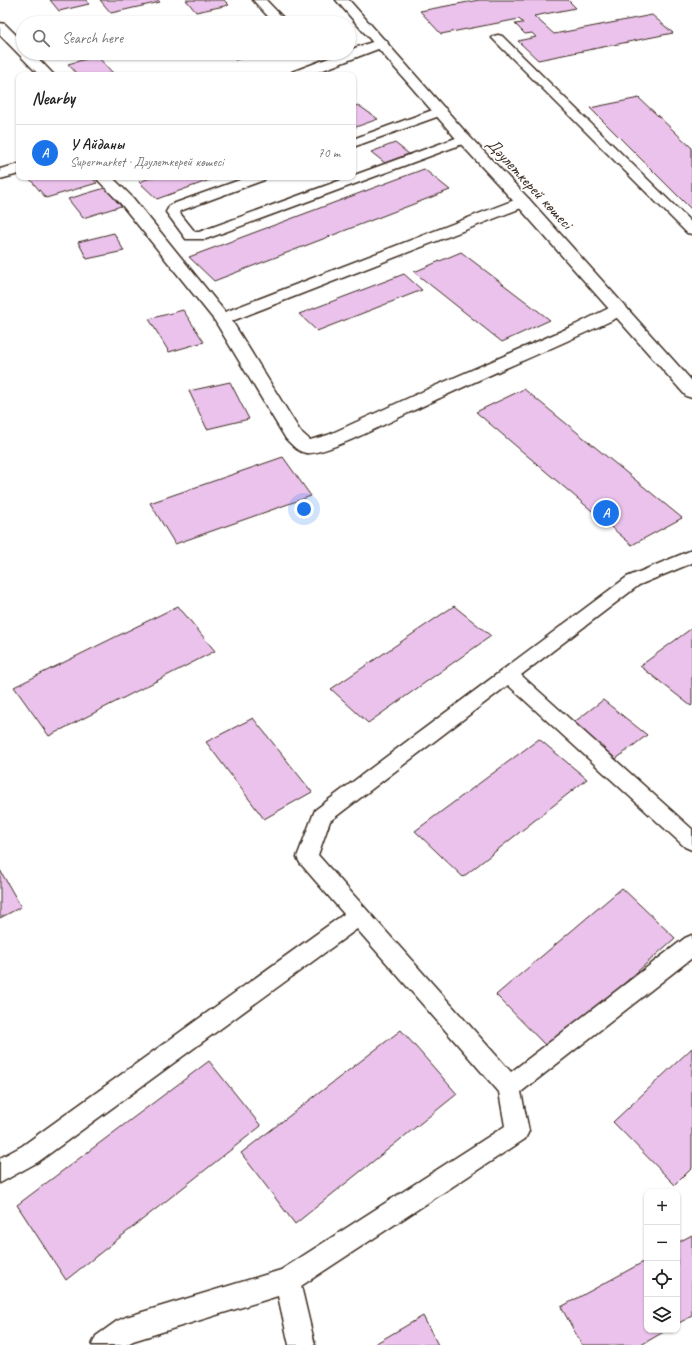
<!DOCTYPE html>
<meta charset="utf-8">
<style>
body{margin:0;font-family:Caveat,sans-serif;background:#f6f6f6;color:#222}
.controls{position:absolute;right:12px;bottom:12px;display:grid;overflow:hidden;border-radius:8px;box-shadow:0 1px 3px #0004}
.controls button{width:36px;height:36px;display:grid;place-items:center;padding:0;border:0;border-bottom:1px solid #e0e0e0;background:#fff;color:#222;font:20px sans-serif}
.you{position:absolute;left:304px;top:509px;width:14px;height:14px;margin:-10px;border:3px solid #fff;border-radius:50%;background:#1a73e8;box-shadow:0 0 0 6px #1a73e833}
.badge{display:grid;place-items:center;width:26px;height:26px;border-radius:50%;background:#1a73e8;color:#fff;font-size:13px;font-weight:700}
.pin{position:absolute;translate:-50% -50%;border:2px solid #fff;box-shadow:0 1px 4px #0006}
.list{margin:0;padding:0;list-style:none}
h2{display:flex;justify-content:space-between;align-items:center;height:52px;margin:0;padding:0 16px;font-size:17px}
h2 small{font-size:13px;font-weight:400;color:#767676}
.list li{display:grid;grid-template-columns:26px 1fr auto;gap:12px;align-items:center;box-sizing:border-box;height:56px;padding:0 16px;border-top:1px solid #e0e0e0}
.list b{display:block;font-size:15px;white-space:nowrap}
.list p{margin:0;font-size:13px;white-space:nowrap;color:#767676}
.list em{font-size:13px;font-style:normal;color:#767676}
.icon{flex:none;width:22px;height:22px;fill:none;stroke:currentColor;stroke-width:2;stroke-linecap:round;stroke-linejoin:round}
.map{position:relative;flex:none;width:692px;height:1345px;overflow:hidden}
.search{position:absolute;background:#fff;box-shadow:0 1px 3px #0004;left:16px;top:16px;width:340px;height:44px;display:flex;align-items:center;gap:10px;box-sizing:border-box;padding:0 14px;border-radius:22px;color:#767676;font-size:15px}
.panel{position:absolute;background:#fff;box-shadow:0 1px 3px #0004;left:16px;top:72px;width:340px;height:108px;border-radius:8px}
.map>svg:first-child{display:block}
</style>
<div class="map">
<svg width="692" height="1345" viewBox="0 0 692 1345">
<rect width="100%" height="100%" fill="#fff"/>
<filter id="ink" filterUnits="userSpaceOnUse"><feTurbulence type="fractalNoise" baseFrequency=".025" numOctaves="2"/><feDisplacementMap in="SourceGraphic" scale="8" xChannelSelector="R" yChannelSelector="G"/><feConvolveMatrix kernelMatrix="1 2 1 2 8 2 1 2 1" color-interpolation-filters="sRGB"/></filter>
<g filter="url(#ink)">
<path fill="#eac2eb" stroke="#3b2a1e" d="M50,0H86L89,4L59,11Z
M100,0H158L160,2L111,13Z
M186,0H224L229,5L196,12Z
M479,0H568L576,8L534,16L554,34L652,15L673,33L538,60L518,41L536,37L532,33L525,34L515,24L523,23L519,19L441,34L420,11Z
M241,17L246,23H212Z
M229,53H264L235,60Z
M97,56L113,73L104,75H78L68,64Z
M639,98L692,148V210L590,108Z
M358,105L378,119L353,128V107Z
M395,143L409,154L385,163L371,152Z
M424,169L450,190L214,281L189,257Z
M91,177L97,183L46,198L29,178Z
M153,177H218L157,199L139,182Z
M105,188L121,206L83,218L68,199Z
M114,233L124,251L87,259L78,242Z
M461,252L550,320L502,342L414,272Z
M404,274L422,290L317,331L299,314Z
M183,310L204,342L169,352L149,319Z
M230,382L249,419L207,429L189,391Z
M524,389L682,518L632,545L476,412Z
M283,457L311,496L175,544L150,503Z
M178,606L215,651L49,736L14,687Z
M454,606L491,636L368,723L331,689Z
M692,628V705L691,706L640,666Z
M603,700L647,735L616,759L573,723Z
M253,718L312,792L264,819L206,742Z
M539,739L587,779L463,877L415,831Z
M0,870L21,907L0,918Z
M622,888L675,938L550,1050L496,995Z
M401,1030L457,1094L295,1224L241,1153Z
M692,1048V1168L675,1185L613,1122Z
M209,1061L261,1126L66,1280L17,1205Z
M692,1235V1316L677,1324V1243Z
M647,1260V1330H667L641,1345H582L561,1307Z
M423,1316L438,1345H373Z"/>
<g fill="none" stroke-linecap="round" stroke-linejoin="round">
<defs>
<path id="service" d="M498,35L502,36L692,223V234L687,233L492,38L494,36Z
M441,107L445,108L447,111L445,114L353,147V139Z
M464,135L468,136L470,139L468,142L206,239H186L166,212L170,205L248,177H266L264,180L180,211L179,212L195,232H199Z
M692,550V563L639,585L521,675L692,829V850L685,847L508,685L330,821L318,855L511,1072L685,938L692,935V958L521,1092L529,1131L525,1139L301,1286L315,1345H289L278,1296L133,1341L126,1345H92L96,1336L117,1321L126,1317L281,1270L505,1126L499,1092L357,929L38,1162L0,1183V1158L22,1146L344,914L300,863L297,857L315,810L627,577Z"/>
<path id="minor" d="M253,0H266L288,23H274Z
M0,23L5,24L23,42V53H33L54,75H39L0,35Z
M381,39L386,40L388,43L386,46L310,75H290L292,72L342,53H349V50Z
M19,164V174L0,179V169Z
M95,177H112L133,198L225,312L517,199L523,197L529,199L531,202L529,205L232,321L300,431L310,440L328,435L428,389L573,326L613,306L619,305L625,306L628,310L625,314C564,344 501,369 440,398C414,409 328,456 306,453C298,452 292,445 286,439L215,321L121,204Z"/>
<path id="secondary" d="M336,0H349L469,136L529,199L692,381V398L686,396L517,205L459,142Z"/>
</defs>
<use href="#service" stroke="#3b2a1e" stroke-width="3"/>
<use href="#minor" stroke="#3b2a1e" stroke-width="3"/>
<use href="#secondary" stroke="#3b2a1e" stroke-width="3"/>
<use href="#service" fill="#fff" fill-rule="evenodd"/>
<use href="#minor" fill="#fff" fill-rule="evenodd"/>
<use href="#secondary" fill="#fff" fill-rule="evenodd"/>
</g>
</g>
<g text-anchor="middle" stroke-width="3.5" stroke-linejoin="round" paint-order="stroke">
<g font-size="17" fill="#3b2a1e" stroke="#fff">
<text transform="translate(530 183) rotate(47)" y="6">Дәулеткерей көшесі</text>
</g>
</g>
</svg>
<div class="controls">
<button>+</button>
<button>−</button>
<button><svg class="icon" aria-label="locate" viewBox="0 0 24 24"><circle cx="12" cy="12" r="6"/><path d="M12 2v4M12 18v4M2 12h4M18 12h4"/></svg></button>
<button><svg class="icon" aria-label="layers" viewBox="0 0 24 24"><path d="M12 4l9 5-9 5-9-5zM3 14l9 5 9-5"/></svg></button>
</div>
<div class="you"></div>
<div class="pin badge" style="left:606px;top:513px">A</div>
<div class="search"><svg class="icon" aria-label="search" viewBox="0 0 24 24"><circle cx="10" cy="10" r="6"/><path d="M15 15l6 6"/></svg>Search here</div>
<section class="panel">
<h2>Nearby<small></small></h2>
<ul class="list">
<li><span class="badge">A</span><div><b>У Айданы</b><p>Supermarket · Дәулеткерей көшесі</p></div><em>70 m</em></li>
</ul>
</section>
</div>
